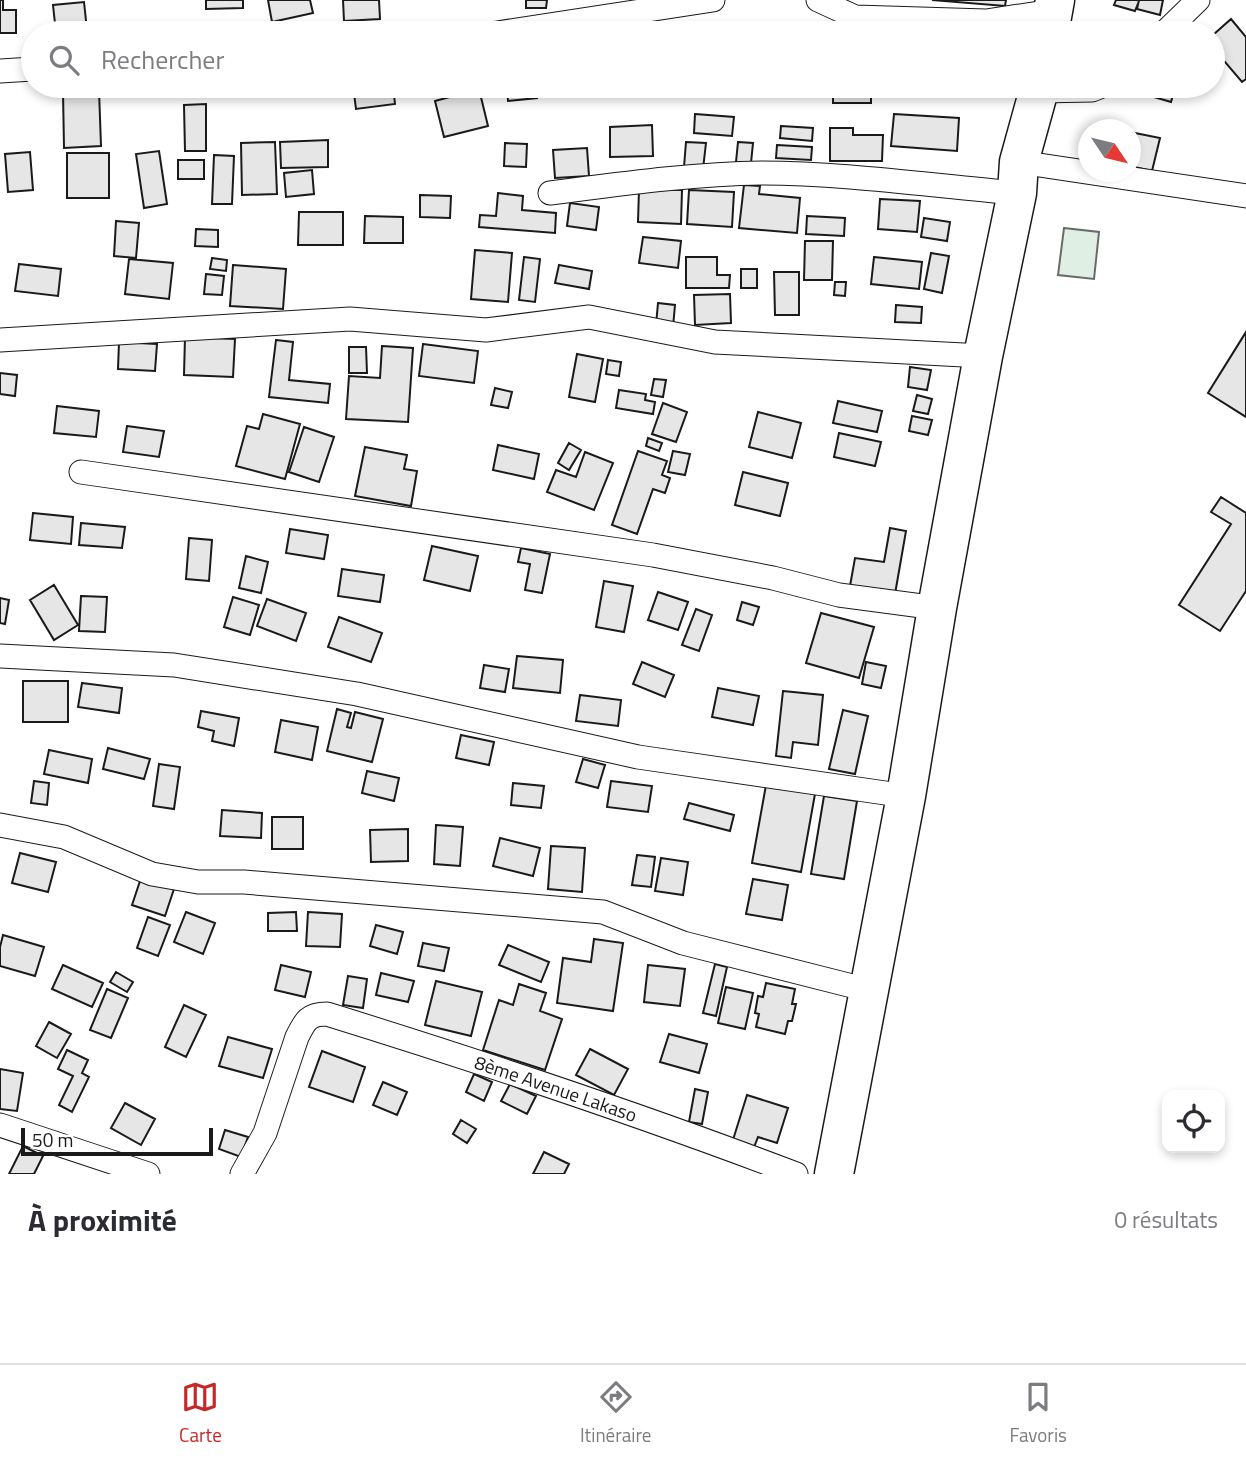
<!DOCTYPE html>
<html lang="fr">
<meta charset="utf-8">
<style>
body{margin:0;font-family:"Titillium Web",sans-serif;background:#f2f2f3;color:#2b2b33}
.controls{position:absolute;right:21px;bottom:21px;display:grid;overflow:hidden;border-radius:14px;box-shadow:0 4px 10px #0003}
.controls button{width:63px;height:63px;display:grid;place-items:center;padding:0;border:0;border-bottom:2px solid #e1e1e2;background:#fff;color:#2b2b33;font:35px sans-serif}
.compass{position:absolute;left:1078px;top:119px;width:63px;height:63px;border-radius:50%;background:#fff;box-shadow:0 4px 10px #0003;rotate:125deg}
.scale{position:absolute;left:21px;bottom:18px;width:192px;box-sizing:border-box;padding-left:7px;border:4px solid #1a1a1a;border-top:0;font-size:19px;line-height:24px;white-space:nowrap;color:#1a1a1a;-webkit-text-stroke:5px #fff;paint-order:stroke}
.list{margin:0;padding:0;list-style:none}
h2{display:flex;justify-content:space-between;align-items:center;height:91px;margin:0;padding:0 28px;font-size:30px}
h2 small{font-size:23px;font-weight:400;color:#7c7c81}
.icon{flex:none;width:38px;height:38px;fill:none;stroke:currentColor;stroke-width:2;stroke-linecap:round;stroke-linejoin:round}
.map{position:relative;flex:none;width:1246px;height:1174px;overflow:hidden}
.search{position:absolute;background:#fff;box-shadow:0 4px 10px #0003;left:21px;right:21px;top:21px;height:77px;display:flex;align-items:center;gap:18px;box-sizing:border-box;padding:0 24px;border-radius:38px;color:#7c7c81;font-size:26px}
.sheet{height:189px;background:#fff}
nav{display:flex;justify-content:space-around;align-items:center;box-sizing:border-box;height:98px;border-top:2px solid #e1e1e2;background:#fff;font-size:19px;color:#7c7c81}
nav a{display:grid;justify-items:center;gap:4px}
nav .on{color:#c62828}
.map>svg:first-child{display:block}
</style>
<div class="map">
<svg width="1246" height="1174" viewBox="0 0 1246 1174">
<rect width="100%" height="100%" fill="#fff"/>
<path fill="#e0efe3" stroke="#6a6a6a" stroke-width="2" d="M1064,228L1099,232L1094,279L1058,275Z"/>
<path fill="#e6e6e6" stroke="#1a1a1a" stroke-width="2" d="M0,0H3V10H16V33H0Z
M206,0H243V8L206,9Z
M268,0H310L313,13L272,22Z
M343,0H379L380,19L344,21Z
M526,0H547L546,8H526Z
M932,0H1006L1005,6Z
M1116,0H1137L1139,1L1135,11L1114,5Z
M1163,0L1160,15L1137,9L1139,0Z
M84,2L87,30L56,33L53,5Z
M1231,19L1246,37V79L1242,82L1213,48V35Z
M843,27V33H824V28Z
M353,86H393L395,104L356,109Z
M507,86H536L537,98L508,101Z
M541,86H585V93L541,97Z
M833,87L871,88V103H833Z
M479,89L488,126L444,137L435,101Z
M1148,89L1173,95L1171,102L1147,95Z
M99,90L101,146L64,148L63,92Z
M206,104V151H185L184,105Z
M695,114L734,117L732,136L694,133Z
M894,114L959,118L957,151L891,146Z
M652,125L653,156L610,157V127Z
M781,126L813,128L812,141L780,138Z
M830,128H853V135H883L882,161H830Z
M1130,132L1160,138L1152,171L1130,166Z
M328,140V167L281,168L280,142Z
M275,142L277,194L242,195L241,143Z
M686,142L706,143L703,169L684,167Z
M738,142L753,143L751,163L736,162Z
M505,143L527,144L526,167L504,166Z
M777,145L812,147L811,160L776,158Z
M587,148L589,176L555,178L553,150Z
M159,151L167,204L144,208L136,154Z
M30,152L33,190L8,192L5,154Z
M67,153H109V198H67Z
M214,155L234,156L232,204H212Z
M178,160H204V179H178Z
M312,170L314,194L286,197L284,173Z
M744,185L760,186L759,194L800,198L797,233L739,228Z
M639,189L682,190L681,224L638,222Z
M689,190L734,192L732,227L687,224Z
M498,193L523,196L522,210L556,213L555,233L479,227L480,215L496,216Z
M420,195L451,196L450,218L420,217Z
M880,199L920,201L917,232L878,229Z
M570,203L599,207L596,230L567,226Z
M299,212H343V245H298Z
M365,216L403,217V243H364Z
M807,216L845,218L844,236L806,234Z
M924,218L950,222L947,241L921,237Z
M116,221L139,223L136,258L114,256Z
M196,229L218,230V247L195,246Z
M643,237L681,241L678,268L639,263Z
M805,241H833L832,280H804Z
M475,250L512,253L508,302L471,299Z
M931,253L949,256L942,293L924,289Z
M524,257L540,259L535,302L519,300Z
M686,257H717V275H730L729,288H686Z
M874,257L922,262L919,289L871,284Z
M212,258L227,260L226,271L210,269Z
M129,259L173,263L169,299L125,294Z
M19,264L61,269L58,296L15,291Z
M233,265L286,269L283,309L230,306Z
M559,265L592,271L589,289L555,283Z
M741,269H757V288H741Z
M774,272H799V315H775Z
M206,274L224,276L222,295L204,294Z
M835,282H846L845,296L834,295Z
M730,294L731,323L695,325L694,295Z
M658,303L675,305L673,327L656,325Z
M896,305L922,307L921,323L895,322Z
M1246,332V417L1208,393Z
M185,337L235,339L233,377L184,375Z
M276,340L293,342L289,380L330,384L328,403L269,397Z
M119,342L157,344L155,371L118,369Z
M423,344L478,351L474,383L419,376Z
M382,346L413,348L408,422L346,419L349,376L380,378Z
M349,347H366L367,373H349Z
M577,354L603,359L595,402L569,397Z
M608,360L621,362L619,376L606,374Z
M910,367L931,370L927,390L908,387Z
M0,373L17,375L15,396L0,394Z
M654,379L666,380L663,397L651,395Z
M495,388L512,392L508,408L491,405Z
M619,390L646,394L645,400L655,402L653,414L616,408Z
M917,395L932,399L928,414L913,411Z
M838,401L882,411L877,432L833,423Z
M663,403L687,412L676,442L652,434Z
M57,406L99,411L96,437L54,433Z
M758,412L801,423L792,458L749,447Z
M263,414L300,424L285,479L236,466L247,426L259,429Z
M912,416L932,420L928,435L909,431Z
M127,426L164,431L159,457L123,452Z
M304,427L334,437L319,482L289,472Z
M839,433L881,442L875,466L834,457Z
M648,438L662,443L659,451L646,446Z
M569,443L581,450L569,470L558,463Z
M498,445L539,454L534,479L493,470Z
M365,447L407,455L404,469L417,471L411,506L355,496Z
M638,451L667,461L662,475L670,478L665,493L653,489L637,534L612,525Z
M673,451L690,454L685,475L668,472Z
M585,452L613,463L594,510L547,492L556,470L576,477Z
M743,472L788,483L780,516L735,505Z
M1221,497L1246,513V591L1220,631L1179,605L1231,524L1211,512Z
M33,513L73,517L71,544L30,540Z
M81,523L125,527L122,548L79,545Z
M890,528L906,531L895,594L850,586L855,558L884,562Z
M290,529L328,535L324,559L286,553Z
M189,538L212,540L209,581L186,579Z
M432,546L478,556L470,591L424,580Z
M521,548L550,554L542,593L525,590L530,564L518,562Z
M246,556L268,562L261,593L239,588Z
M342,569L384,575L380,602L338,596Z
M604,581L633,586L624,632L596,627Z
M54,585L78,625L54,640L30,600Z
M658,592L688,602L678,630L648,620Z
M81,596L107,597L105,632L79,631Z
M233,597L259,605L250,635L224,627Z
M0,598L9,600L5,624L0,623Z
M267,599L306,613L296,641L257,626Z
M742,602L759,607L753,625L737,620Z
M696,609L712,615L699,651L682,645Z
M821,613L874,627L859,678L806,663Z
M339,617L382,633L371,662L328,647Z
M517,656L563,660L560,693L513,688Z
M642,662L674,675L665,697L633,684Z
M866,662L886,666L881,688L862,684Z
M484,665L509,669L505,692L480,688Z
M23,681H68V722H23Z
M82,683L122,688L119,713L78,707Z
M718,688L759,696L753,725L712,717Z
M783,691L823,695L818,745L793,742L791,758L776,756Z
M580,695L621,700L618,726L576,721Z
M337,709L351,713L347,727L351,728L355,712L383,719L372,762L327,751Z
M843,710L868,716L855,774L829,769Z
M201,711L239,718L234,746L212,741L214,731L198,727Z
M281,720L318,727L312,760L275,752Z
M461,735L494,742L489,765L456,758Z
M108,748L150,759L144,779L103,769Z
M49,750L92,759L88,783L44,774Z
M583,759L605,765L598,788L576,782Z
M159,764L180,767L174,809L153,806Z
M367,771L399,778L394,801L362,793Z
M34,781L49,783L47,805L31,803Z
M611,781L652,786L648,812L607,807Z
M513,783L544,786L541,808L511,805Z
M766,785L815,794L801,872L752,863Z
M824,796L857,801L844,879L811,874Z
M689,803L734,815L730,831L684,819Z
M222,810L262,813L261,838L220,836Z
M272,817H303V849H272Z
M436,825L463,827L460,866L434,864Z
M408,829V861L371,862L370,830Z
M500,838L540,848L533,876L493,866Z
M551,846L585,848L582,892L548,889Z
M20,853L56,862L48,892L12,883Z
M637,855L655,857L651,887L632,885Z
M661,858L688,862L683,895L655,891Z
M141,878L174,889L165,916L132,905Z
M753,879L788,885L782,920L746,914Z
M186,912L215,923L203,954L174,942Z
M296,912L297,931H268V913Z
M308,912L342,914L340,947L306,946Z
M148,917L170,925L158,956L137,948Z
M376,925L403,932L397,954L370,946Z
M3,935L44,947L35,976L0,966V947Z
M594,939L623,943L613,1011L557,1003L563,958L591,962Z
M423,943L449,948L444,971L418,966Z
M508,945L549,962L541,982L499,965Z
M715,964L727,967L716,1016L703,1013Z
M63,965L103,983L92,1007L52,989Z
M281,965L311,972L305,997L275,990Z
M648,965L685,969L680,1006L644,1002Z
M116,972L133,982L127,992L110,982Z
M381,973L414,981L408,1002L376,995Z
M348,976L367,979L363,1008L343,1005Z
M436,981L482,992L471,1036L425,1025Z
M766,983L795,989L792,1004H796L792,1021H788L785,1034L756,1027L759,1014L755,1013L758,996L763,997Z
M519,984L546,993L540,1011L562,1019L545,1070L483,1050L499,1000L513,1005Z
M726,987L753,993L745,1029L718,1023Z
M107,989L128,998L111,1038L90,1030Z
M184,1005L206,1015L186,1057L165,1047Z
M49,1022L71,1034L57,1058L36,1046Z
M669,1034L707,1044L699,1073L660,1062Z
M228,1037L272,1049L263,1078L219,1066Z
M590,1049L628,1069L614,1095L576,1075Z
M67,1050L88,1060L82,1073L89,1077L72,1112L59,1105L73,1076L58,1069Z
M322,1051L365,1067L353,1102L309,1087Z
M0,1069L23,1073L17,1111L0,1109Z
M474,1074L492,1082L484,1101L466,1092Z
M383,1082L407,1092L397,1115L373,1105Z
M510,1084L536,1096L527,1114L501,1101Z
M695,1089L708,1092L702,1124L689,1122Z
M747,1095L788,1108L777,1143L758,1137L753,1150L732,1143Z
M125,1103L155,1119L141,1145L111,1128Z
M461,1120L476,1129L467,1143L453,1134Z
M225,1130L248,1137L241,1157L219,1149Z
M23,1146L43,1156L34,1174H9Z
M544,1152L569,1164L564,1174H533Z"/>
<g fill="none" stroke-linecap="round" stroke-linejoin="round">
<defs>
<g id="minor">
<path d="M818,0L855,17L986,21L1053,11"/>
<path d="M497,33L713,0"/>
<path d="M1164,33L1198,0"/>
<path d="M0,71L33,69"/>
<path d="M1039,91L1092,90L1102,86"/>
<path d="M1019,162L1246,196"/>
<path d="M550,193C621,184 691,174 762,173C845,173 934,186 1017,193"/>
<path d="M0,340L350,319L486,330L589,317L715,342L983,356"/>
<path d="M81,472L653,555L773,578L839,595L937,608"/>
<path d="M0,656L174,665L357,694L638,757L906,796"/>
<path d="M0,825L64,837L152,874L198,882H244L603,912L683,943L868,990"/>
<path d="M0,1125L148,1174"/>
<path id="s1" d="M242,1174L265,1133L297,1037C305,1021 308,1014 327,1014C485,1063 641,1115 796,1174"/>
</g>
<path id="trunk" d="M1049,33L1055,0
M834,1174L906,796L937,608L983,356L1017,193L1019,162L1040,86"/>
</defs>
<use href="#minor" stroke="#1a1a1a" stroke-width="25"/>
<use href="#trunk" stroke="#1a1a1a" stroke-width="41"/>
<use href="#minor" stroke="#fff" stroke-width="23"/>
<use href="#trunk" stroke="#fff" stroke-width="38"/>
</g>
<g text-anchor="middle" stroke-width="5" stroke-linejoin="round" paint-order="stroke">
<g font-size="19" fill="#1a1a1a" stroke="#fff">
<text dy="7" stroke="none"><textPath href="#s1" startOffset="430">8ème Avenue Lakaso</textPath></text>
</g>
</g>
</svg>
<div class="controls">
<button><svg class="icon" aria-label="locate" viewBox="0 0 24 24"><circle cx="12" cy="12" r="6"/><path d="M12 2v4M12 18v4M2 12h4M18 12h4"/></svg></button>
</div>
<svg class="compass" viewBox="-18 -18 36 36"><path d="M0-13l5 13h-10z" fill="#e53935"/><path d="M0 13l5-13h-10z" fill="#7c7c81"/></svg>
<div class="scale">50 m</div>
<div class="search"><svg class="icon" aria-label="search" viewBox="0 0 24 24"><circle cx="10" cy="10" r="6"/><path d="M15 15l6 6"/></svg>Rechercher</div>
</div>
<section class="sheet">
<h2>À proximité<small>0 résultats</small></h2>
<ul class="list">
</ul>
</section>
<nav>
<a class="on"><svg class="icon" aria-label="map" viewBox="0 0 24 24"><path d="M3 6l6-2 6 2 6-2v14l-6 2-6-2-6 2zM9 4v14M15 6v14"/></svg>Carte</a>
<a><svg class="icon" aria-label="directions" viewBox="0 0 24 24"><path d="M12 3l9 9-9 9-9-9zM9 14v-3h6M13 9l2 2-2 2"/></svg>Itinéraire</a>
<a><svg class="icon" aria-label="saved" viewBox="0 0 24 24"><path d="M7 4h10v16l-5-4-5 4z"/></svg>Favoris</a>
</nav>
